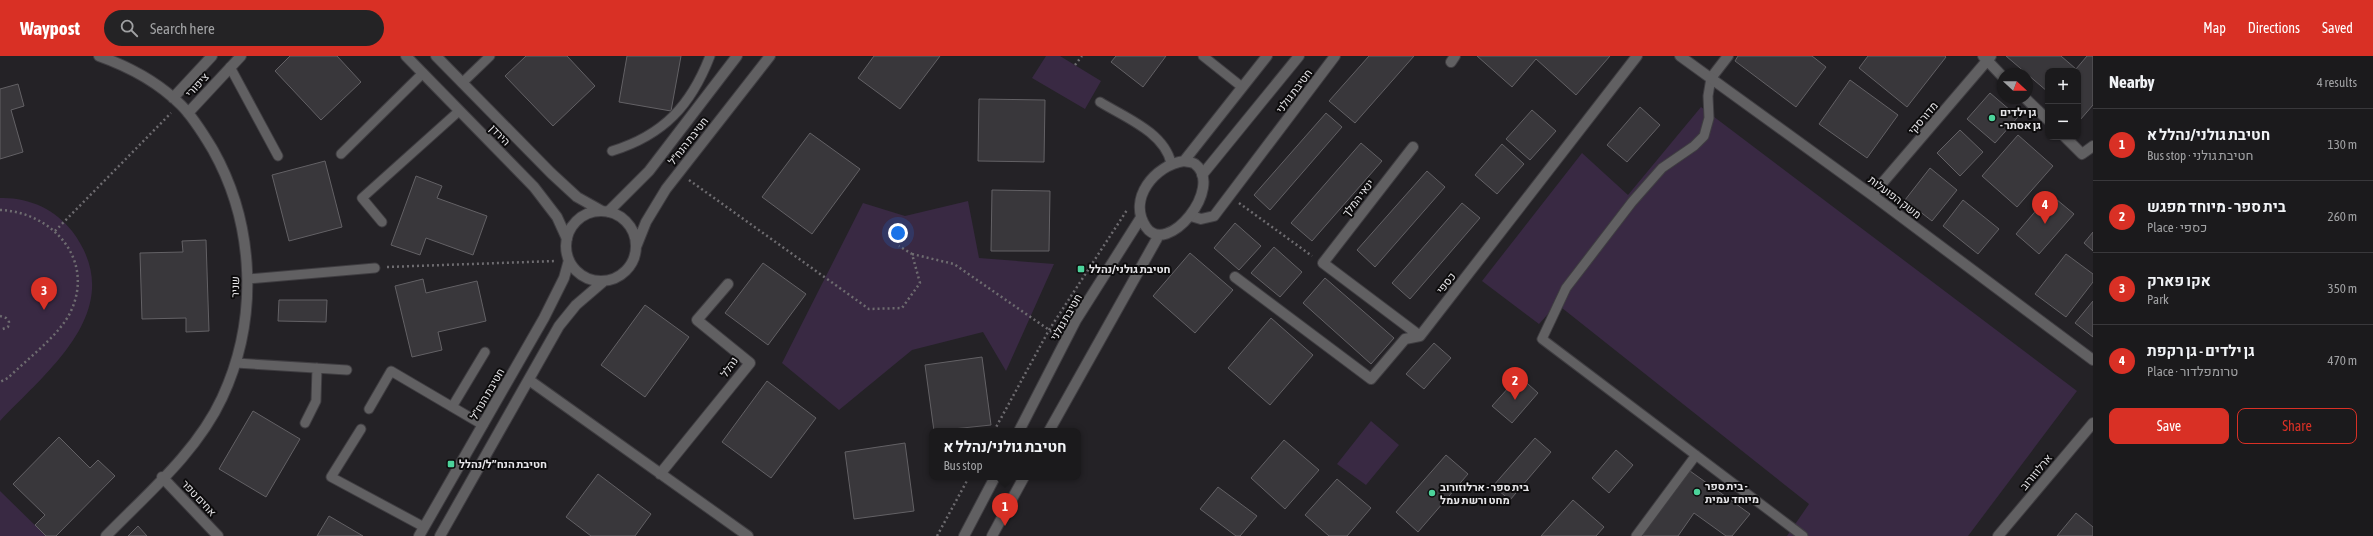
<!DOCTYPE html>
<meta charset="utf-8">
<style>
body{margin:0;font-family:"Asap Condensed",Heebo,sans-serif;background:#242325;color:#f1f3f6}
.controls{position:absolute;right:12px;top:12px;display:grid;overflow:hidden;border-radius:8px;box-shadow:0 1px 3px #0004}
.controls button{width:36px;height:36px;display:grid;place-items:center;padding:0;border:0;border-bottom:1px solid #39383b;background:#1b1a1c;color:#f1f3f6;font:20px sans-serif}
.compass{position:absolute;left:1997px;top:12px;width:36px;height:36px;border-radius:50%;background:#1b1a1c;box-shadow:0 1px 3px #0004;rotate:111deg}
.you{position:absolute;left:898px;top:177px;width:14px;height:14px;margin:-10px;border:3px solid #fff;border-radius:50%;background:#1a73e8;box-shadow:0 0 0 6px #1a73e833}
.badge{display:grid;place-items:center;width:26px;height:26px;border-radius:50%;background:#d93025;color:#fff;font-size:13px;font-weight:700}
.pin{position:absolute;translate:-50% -33px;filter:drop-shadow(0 1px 2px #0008)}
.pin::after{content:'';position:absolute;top:21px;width:14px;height:12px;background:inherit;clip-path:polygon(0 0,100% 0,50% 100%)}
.popup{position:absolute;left:929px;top:372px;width:152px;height:52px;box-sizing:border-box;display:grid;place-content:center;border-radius:8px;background:#1b1a1c;filter:drop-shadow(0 1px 3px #0005);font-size:13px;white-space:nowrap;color:#a0a1a3}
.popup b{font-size:15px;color:#f1f3f6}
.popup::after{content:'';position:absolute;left:50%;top:100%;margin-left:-8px;border:8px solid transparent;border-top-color:#1b1a1c}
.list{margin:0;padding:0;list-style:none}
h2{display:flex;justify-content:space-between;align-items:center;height:52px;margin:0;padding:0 16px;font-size:17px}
h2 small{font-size:13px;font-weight:400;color:#a0a1a3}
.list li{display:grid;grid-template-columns:26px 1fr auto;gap:12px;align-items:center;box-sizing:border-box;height:72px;padding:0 16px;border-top:1px solid #39383b}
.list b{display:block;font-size:15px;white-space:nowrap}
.list p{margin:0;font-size:13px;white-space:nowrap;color:#a0a1a3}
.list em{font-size:13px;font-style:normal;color:#a0a1a3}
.actions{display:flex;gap:8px;padding:12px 16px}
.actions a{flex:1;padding:9px 0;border:1px solid #d93025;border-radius:8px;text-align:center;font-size:14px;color:#d93025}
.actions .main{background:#d93025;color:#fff}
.icon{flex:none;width:22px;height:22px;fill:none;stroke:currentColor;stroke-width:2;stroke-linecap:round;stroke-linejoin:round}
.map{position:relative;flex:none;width:2093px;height:480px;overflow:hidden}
header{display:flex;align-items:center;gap:24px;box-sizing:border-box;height:56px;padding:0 20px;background:#d93025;color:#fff}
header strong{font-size:19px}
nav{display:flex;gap:22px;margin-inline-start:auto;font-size:14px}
.search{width:280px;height:36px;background:#242325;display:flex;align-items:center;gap:10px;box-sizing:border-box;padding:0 14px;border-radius:22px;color:#a0a1a3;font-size:15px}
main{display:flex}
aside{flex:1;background:#1b1a1c}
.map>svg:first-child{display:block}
</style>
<header>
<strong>Waypost</strong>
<div class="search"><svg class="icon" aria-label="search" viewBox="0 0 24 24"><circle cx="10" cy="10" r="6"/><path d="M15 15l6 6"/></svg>Search here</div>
<nav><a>Map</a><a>Directions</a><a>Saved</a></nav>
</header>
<main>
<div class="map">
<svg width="2093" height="480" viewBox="0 0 2093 480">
<rect width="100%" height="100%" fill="#242226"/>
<path fill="#392943" d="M1046,0H1060L1101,25L1085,53L1032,22Z
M1701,51L2077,335L1968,480H1787L1809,448L1557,248L1539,268L1482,225L1582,97L1628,139Z
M0,142C28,141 55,153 72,175C130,252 49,313 0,365Z
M968,145L979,202L1054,208L1006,315L983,276L912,294L839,354L782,307L863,147L905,160Z
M1371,365L1399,389L1366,429L1337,408Z
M0,435L46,480H0Z"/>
<path fill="#39373b" stroke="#636165" d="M290,0H337L361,26L321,64L275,15Z
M526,0H567L595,30L553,70L505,20Z
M627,0H681L671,55L619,46Z
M874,0H940L900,53L858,22Z
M1116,0H1166L1143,31L1111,6Z
M1369,0H1414L1355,67L1329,45Z
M1477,0H1610L1576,39L1536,3L1512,31Z
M1738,0H1812L1826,11L1796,51L1735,5Z
M1868,0H1945L1946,1L1907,51L1859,12Z
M2006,0H2061L2076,13L2087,0H2093V49L2080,64L2078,63V15H2048V36Z
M1850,24L1898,59L1867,102L1819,68Z
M18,28L24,50L11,54L23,96L0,103V33Z
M1990,37L2018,61L1995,87L1967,63Z
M979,43L1045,44L1044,106L978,105Z
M1640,51L1660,69L1627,106L1607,89Z
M1532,54L1556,75L1530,104L1506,83Z
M1326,57L1342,71L1270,154L1254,139Z
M1960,74L1983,96L1960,120L1937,97Z
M810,77L860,113L812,178L762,141Z
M2018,79L2053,110L2017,151L1982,120Z
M1361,87L1382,105L1312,185L1291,167Z
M1502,88L1524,108L1497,138L1475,119Z
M325,105L342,171L289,185L272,119Z
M1930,112L1957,134L1932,165L1905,144Z
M1427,115L1445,131L1375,211L1357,194Z
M416,120L442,130L437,142L487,160L473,199L426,182L420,199L391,189Z
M992,134L1050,135L1049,195H991Z
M2050,138L2074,158L2039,198L2016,178Z
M1963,144L1999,173L1978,198L1943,170Z
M1462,147L1480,162L1410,243L1392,227Z
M1235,167L1261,190L1239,214L1214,192Z
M2093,176V195L2084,187Z
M206,184L209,275L186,276V262L142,263L140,197L183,196L182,185Z
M1274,191L1302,216L1280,241L1251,217Z
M1190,197L1233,234L1195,277L1153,240Z
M2066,198L2093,218V226L2066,261L2035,238Z
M763,207L806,238L768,289L725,257Z
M1325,222L1394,282L1371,308L1303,247Z
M423,223L426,237L477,225L486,265L438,276L442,294L412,301L395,230Z
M279,244H327L326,266L278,265Z
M2093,245V281L2075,267Z
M645,249L689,281L645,341L601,309Z
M1271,262L1313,299L1270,349L1228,312Z
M1434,287L1451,302L1424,333L1406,318Z
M982,301L991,369L934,375L925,309Z
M1519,320L1538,337L1512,367L1492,350Z
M767,325L816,362L771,422L722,386Z
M253,355L300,383L266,441L219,413Z
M59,381L90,412L98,404L115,420L56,480H46L35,469L45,459L13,428Z
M1535,382L1551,396L1510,444L1493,430Z
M1284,384L1319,414L1285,453L1251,422Z
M905,387L914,455L854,463L845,396Z
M1616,394L1633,409L1609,437L1592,422Z
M1446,399L1468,418L1418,476L1396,456Z
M1690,415L1750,458L1732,480H1726L1694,457L1678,480H1641Z
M598,418L651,458L635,480H591L566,461Z
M1337,423L1371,452L1347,480H1329L1305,459Z
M1218,431L1257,460L1240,480H1236L1200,453Z
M1573,444L1604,471L1596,480H1541Z
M2076,457L2093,471V480H2057Z
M329,460L363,480H317Z
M138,470L147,480H128Z"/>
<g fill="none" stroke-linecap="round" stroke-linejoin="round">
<defs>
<path id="service" d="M1203,0L1242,31
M230,11L278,100
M1711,22L1708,40L1709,62L1704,80L1694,90L1662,112L1632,146L1566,232L1542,283L1803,480
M462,27L490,0
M1100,46C1124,61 1164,76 1171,107
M612,95C664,79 691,49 710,0
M341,98L423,17
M382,166L362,142L459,55
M248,223L375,212
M236,307L347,314
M452,351L485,296
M369,353L391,315L483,369
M305,367L316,345L317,312
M361,373L331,421L424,471
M1636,480L1696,399"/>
<path id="pedestrian" d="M1711,22L1728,0"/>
<path id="minor" d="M99,0C130,11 158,26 181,49C194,62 204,79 213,94C255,169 259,263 222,342C197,396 147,438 106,480
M1680,0L1872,139L2093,304
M1983,0L2003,21
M1451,6L1455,0
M173,42L212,0
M2025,42L2048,64
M188,57L241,0
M2065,81L2082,98L2093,90
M1413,91L1323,207L1420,280
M1872,139L1991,0
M1191,160L1201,163L1214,160L1335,0
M1235,221L1371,323L1405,283L1420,280L1637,0
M529,324L748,480
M660,418L750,307L697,264L728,228
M162,421L218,480"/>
<path id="tertiary" d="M406,0L534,131L557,161L567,183
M436,0L551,117L577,141L602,155
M1184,105C1187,106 1193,106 1195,108C1225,131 1167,202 1146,171C1127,143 1155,109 1184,105Z
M1184,105L1267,0
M1202,119L1299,0
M566 190a35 35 0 1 1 70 0a35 35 0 1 1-70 0Z
M608,156L649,115L737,0
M636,191L646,166L666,133L770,0
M1019,375L1076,264L1140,163
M1049,375L1159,179
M419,480L544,262L564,222L569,204
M440,480L559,270L576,249L604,225
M964,480L995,421
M992,480L1024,421
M1998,480L2093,367"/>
</defs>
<use href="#service" stroke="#3f3d41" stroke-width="11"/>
<use href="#pedestrian" stroke="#3f3d41" stroke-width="12"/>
<use href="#minor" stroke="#3f3d41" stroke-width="12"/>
<use href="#tertiary" stroke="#3f3d41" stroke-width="12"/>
<path stroke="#6e6c70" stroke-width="2.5" stroke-dasharray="2 3" stroke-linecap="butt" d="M1075,9L1082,0
M689,124L869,253L902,252L920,227L912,198L899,190
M1239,147L1312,200
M0,154C52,156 95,203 71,255C60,279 27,303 8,322L0,326
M55,175L171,57
M912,198L954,208L1055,278
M387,211L556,205
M0,260L6,262L9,266L8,271L0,274
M994,375L1049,274L1127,154
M937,480L969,421"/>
<use href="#service" stroke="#616062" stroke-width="9"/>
<use href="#pedestrian" stroke="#616062" stroke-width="10"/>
<use href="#minor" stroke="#616062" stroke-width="10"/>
<use href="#tertiary" stroke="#616062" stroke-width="10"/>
</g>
<g fill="#4cd39b" stroke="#0d0c0d" stroke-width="1.5">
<circle cx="1992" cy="62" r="4"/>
<rect x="1077" y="209" width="8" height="8" rx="2"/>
<rect x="447" y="404" width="8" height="8" rx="2"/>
<circle cx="1697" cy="436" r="4"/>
<circle cx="1432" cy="437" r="4"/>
</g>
<g text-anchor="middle" stroke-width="4" stroke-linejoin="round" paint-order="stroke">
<g font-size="11" fill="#e6e5e8" stroke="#0d0c0d">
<text transform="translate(197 29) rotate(-47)" y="4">ציפורי</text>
<text transform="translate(1294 35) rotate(-53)" y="4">חטיבת גולני</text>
<text transform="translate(1923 62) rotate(-49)" y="4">מדורסקי</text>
<text transform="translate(500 79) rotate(46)" y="4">הירדן</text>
<text transform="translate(688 85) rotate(-52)" y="4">חטיבת הנח״ל</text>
<text transform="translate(1895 141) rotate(37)" y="4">משק הפועלות</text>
<text transform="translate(1358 142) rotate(-52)" y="4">ינאי המלך</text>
<text transform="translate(1446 227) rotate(-52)" y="4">כספי</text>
<text transform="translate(235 231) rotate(-89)" y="4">שניר</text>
<text transform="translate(1066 261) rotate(-60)" y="4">חטיבת גולני</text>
<text transform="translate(729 311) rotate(-56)" y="4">נהלל</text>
<text transform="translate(487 338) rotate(-60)" y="4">חטיבת הנח"ל</text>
<text transform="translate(2036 416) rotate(-50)" y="4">ארלוזורוב</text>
<text transform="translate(199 442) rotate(47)" y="4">אחים טפר</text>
</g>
<g font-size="11" font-weight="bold" fill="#e6e5e8" stroke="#0d0c0d" text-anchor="start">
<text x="2000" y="60">גן ילדים<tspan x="2000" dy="13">- גן אסתר</tspan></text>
<text x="1089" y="217">חטיבת גולני/נהלל</text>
<text x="459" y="412">חטיבת הנח״ל/נהלל</text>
<text x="1705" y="434">בית ספר -<tspan x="1705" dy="13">מיוחד עמית</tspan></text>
<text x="1440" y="435">בית ספר - ארלוזורוב<tspan x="1440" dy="13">מחט ורשת עמל</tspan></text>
</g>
</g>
</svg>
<div class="controls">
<button>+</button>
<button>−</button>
</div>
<svg class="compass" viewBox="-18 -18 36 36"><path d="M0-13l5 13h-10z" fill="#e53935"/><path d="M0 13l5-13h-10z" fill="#a0a1a3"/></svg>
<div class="you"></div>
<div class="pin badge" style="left:1005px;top:470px">1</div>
<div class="popup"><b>חטיבת גולני/נהלל א</b>Bus stop</div>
<div class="pin badge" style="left:1515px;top:344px">2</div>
<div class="pin badge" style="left:44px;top:254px">3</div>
<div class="pin badge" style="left:2045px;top:168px">4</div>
</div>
<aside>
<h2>Nearby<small>4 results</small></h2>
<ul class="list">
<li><span class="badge">1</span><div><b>חטיבת גולני/נהלל א</b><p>Bus stop · חטיבת גולני</p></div><em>130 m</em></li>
<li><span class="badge">2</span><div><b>בית ספר - מיוחד מפגש</b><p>Place · כספי</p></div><em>260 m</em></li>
<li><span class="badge">3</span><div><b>אקו פארק</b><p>Park</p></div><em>350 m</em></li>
<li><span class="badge">4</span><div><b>גן ילדים - גן רקפת</b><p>Place · טרומפלדור</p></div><em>470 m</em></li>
</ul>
<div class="actions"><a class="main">Save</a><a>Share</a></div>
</aside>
</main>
